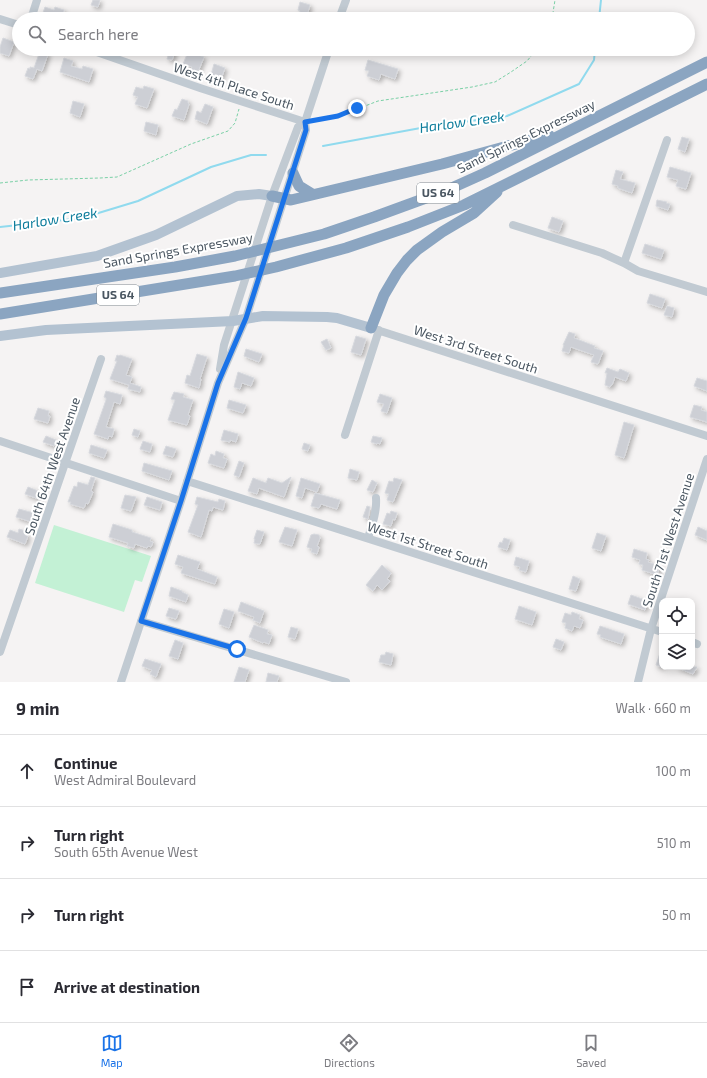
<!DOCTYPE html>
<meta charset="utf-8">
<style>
body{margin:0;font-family:"Exo 2",sans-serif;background:#f7f7f7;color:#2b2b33}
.controls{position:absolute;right:12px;bottom:12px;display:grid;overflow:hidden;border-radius:8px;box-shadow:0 2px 10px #0003}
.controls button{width:36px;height:36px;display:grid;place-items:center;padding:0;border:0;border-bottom:1px solid #e1e1e2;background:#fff;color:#2b2b33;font:20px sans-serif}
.stop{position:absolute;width:12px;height:12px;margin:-9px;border:3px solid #1a73e8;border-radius:50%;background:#fff}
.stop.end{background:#1a73e8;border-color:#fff;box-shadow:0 1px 4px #0008}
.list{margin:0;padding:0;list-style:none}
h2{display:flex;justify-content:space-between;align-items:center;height:52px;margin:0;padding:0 16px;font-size:17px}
h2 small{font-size:13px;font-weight:400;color:#7c7c81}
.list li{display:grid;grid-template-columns:26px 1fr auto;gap:12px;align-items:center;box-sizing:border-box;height:72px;padding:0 16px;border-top:1px solid #e1e1e2}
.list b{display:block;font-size:15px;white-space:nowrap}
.list p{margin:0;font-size:13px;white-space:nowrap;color:#7c7c81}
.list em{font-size:13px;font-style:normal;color:#7c7c81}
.icon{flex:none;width:22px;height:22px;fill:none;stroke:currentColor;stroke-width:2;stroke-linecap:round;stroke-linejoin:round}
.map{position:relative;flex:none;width:707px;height:682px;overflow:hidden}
.search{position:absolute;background:#fff;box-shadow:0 2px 10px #0003;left:12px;right:12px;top:12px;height:44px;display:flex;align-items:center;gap:10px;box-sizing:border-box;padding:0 14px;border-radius:22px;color:#7c7c81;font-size:15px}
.sheet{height:340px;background:#fff}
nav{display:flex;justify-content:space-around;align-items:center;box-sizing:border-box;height:56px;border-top:1px solid #e1e1e2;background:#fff;font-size:11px;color:#7c7c81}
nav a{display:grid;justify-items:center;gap:2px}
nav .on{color:#1a73e8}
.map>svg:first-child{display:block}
</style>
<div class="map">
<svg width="707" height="682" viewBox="0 0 707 682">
<defs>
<filter id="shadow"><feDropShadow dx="2.5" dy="2.5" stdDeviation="2" flood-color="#0004"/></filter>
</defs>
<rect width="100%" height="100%" fill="#f5f3f3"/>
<path fill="#c3f1d5" d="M54,525L151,556L142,582L135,580L124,612L35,583Z"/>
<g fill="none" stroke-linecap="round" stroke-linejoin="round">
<path stroke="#90daee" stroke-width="2" d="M599,19L601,0
M323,146L426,127L507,116L579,84L594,60L595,49
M0,227L82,218L138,201L211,167L251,155H266"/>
</g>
<path fill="#cdcfd5" stroke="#d7d9de" filter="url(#shadow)" d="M93,0H100L98,7L91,5Z
M300,2L310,5L306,19H298L300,11L298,10Z
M45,7L54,10L55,7L64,10L63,14L74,19H45L41,18Z
M3,38L14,42L9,56L0,53V47Z
M170,49H176L172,60L167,59Z
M191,50L199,53L198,55L204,57L198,72L191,70L192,67L183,64L188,52H190Z
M40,51L48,54L42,71L37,69L33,79L25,76L28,68L30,69V67L34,68Z
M64,58L73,61L71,66L82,69L83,66L93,69L89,82L60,72Z
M368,60L398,69L395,79L381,74L379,80L367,76L369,71L365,70Z
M214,64L225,68L221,79L211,75Z
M144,86L154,89L147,108L135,104L138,97L133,95L136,87L143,89Z
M182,99L188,101V103L189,104L184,120L172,116L175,109L177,110Z
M73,101L84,104L80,117L70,113Z
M205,104L213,107L207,124L195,119L197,111L201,113Z
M146,122L158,125L156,135L144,131Z
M682,137L689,139L685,152L678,149Z
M670,167L691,173L686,189L676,186L678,180L667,177Z
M616,170L623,172L620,179L635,183L632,193L618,188V186L612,184Z
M657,200L667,202L666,203L670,204L668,210L656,206Z
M552,217L563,221L559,232L548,228Z
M645,244L664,250L661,259L642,253Z
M650,294L665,299L662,308L647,303Z
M667,306L674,308L672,317L664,315Z
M569,332L575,334L574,338L595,346L594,348L603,351L598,364L591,362L594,355L571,347L569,353L562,351L564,345H563Z
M356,336L366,339L361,355L351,352Z
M327,339L331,348L326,350L321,342Z
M246,349L262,354L259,362L244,356Z
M197,354L207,357L200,379H201L199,388L185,383L187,375L190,376Z
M117,355L119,356L120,355L132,359L126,375L132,377L130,383L141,387L140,392L128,389L129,385L110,379L117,361H115Z
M607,368L618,372L620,369L629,373L626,381L615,377L612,385H611L610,387L605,385L607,373H605Z
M238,372L254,378L251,386L242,383L240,389L234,387Z
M697,378L707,381V391L694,386Z
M106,391L122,395L120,404L114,402L106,427L114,429L112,437L109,436L108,439L94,434L106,400V398L104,397Z
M174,392L184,394L183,397L193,400L188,415L190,416L187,425L168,420L175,400L171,399Z
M380,394L392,398L387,413L381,411L384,404L377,402Z
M229,400L246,405L243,413L227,408Z
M694,405L702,407L701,410L707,412V422L690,417Z
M38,408L49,411L48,416H50L48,423L34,419Z
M624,422L634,425L624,458L615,455Z
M134,429L140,431L138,437L132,435Z
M224,430L238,434L236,442L230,440V442L221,440Z
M46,436L56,440L54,446L43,442Z
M373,436L382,438L380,444L377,443V444L371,442Z
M143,441L152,444L150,452L140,449Z
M304,443L310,445L308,451L302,449Z
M91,445L107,450L104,458L89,453Z
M166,446L176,449L173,457L163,454Z
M216,451L224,454L223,458L227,459L224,468L208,463L211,454L215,456Z
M239,461L244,463L239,477L234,475Z
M144,463L172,471L169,480L142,471Z
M350,469L359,472L357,480L348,478Z
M91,477L95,478L91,491L93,492L88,504L86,503L84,508L70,504L71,502H68L74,486L77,487L78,482L88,485Z
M291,477L284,497L259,488L257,494L248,491L253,478L266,483L268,478L282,483Z
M301,478L320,484L317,492L305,488L302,498L296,496Z
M394,478L402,480L393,502L387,500L389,494L385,493L389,481L393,482Z
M372,480L377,483L373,492L367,490Z
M28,487L41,492L39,499L25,494Z
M315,493L340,500L337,509L321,504L319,508L311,506Z
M125,495L136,497L131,511L121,508Z
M147,497L162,502L160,510L144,505Z
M197,497L218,502L219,499L225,501L223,510L213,507L212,511L209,510L201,537L188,532L198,505L195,504Z
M367,506L370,507L368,519L363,517Z
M19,509L34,513L32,522L16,517Z
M391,511L397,513L395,520L393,519L391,526L383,524L387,513L390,514Z
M113,524L132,530V532L151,538L150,541L153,542L151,547L148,546L147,548L135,544L134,548L127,546L128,543L109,537Z
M285,527L297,530L292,546L279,542Z
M698,527L707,531V540L695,535Z
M19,529L26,531L25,535L28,536L25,544L7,537L10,530L18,533Z
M257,530L264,532L260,544L254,543L255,539H254Z
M597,533L606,536L601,551L592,548Z
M314,534L319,535L320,538L317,546L319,547L317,554L311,552L312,549L307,547L311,535Z
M504,538L510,540L507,550L498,547L500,542L502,543Z
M634,549L647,553L646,559L649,560L648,562L660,566L657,575L642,570L643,565L639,564L640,560L632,557Z
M178,555L200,562L197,569L217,577L215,584L181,573L183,567L175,564Z
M516,557L529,561L526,572L519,570L520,567L514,565Z
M382,565L391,573L387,579L390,581L382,590L377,585L373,591L366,585Z
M573,576L580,579L576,591L569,589Z
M171,587L182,591V592L188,595L186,602L169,596Z
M631,595L648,601L645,610L628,604Z
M241,602L264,611L260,623L253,620L254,617L238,611Z
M519,606L536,612L532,625L515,619Z
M169,608L179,611L176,619L166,616Z
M224,609L234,612L229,628L219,624Z
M572,612L580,615L579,619L583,620L580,628L574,626L572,631L565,628L566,623L562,622L565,613L571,615Z
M254,625L268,630L267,634L272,635L269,644L264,642L263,643L249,637Z
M600,626L624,634L621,644L600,637L601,635L597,634Z
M291,627L298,629L295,639L288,637Z
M556,639L564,642L561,650L553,647Z
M175,640L183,643L178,659L169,656Z
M661,650H662V667L656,665Z
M386,652L393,654L391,665L379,662L381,655H385Z
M145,659L161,664L156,677L150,674L152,670L142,666Z
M239,667L249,670L245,682H234Z
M676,667H697L693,674Z
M268,673L279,676L277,682H266Z"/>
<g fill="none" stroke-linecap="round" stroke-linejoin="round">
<path stroke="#7ad0a6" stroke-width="1" stroke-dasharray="3 2" stroke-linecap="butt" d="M552,19L555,0
M314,120L339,116L378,101L472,87L495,82L511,72L527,61L537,49
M0,183L28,180L100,178L117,177L191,144L228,131L235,123L239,109"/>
<path stroke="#c1cad2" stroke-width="8" d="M0,19L19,25
M31,19L37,0
M339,19L346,0
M88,49L200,88L305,122
M513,225L602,253L624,263L638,271L707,292
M624,263L667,140
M371,328L707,436
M220,369L224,345L272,196L298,127L305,122
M345,435L379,330
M0,441L181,501
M187,481L662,632
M368,538C372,525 377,512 376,498
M141,621L346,682
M692,642L697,644
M0,652L101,359
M121,682L181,501L218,383L246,318L306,130L305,122L329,49
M638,682L651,629L707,459"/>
<path stroke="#b3c2d1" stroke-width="10" d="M0,273L97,256L156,235L237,196L259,194L272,196
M0,336L46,330L233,321L263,316L327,317L337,318L371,328"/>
<path stroke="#8ba5c1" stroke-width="11" d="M293,173L299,186L312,194
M272,196L291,200L442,164L549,135
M0,293L175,267L235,256L324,234L374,217L445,191L485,173L707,62
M0,314L235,276L276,267L346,248L408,227L464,205L707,84
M371,328L384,295L397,273L407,260L417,250L442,232L474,213L497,192"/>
</g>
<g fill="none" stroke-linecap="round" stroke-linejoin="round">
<path stroke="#1a73e8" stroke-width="5" d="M237,649L141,621L181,501L218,383L246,318L306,130L305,122L338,116L357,108"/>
</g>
<g text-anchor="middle" stroke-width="4" stroke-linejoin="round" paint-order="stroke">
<g fill="#fff" stroke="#808990" stroke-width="1">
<rect x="417" y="183" width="42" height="20" rx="3"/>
<rect x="97" y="285" width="42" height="20" rx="3"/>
</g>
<g font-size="12" font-weight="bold" fill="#4a5661">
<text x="438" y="197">US 64</text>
<text x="118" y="299">US 64</text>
</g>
<g font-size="13" fill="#4a5661" stroke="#fff">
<text transform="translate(234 86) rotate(18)" y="5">West 4th Place South</text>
<text transform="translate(526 136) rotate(-26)" y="5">Sand Springs Expressway</text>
<text transform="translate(178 250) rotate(-10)" y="5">Sand Springs Expressway</text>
<text transform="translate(476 349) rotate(18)" y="5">West 3rd Street South</text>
<text transform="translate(52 466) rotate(-71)" y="5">South 64th West Avenue</text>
<text transform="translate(668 540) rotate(-72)" y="5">South 71st West Avenue</text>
<text transform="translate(428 545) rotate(18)" y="5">West 1st Street South</text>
</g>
<g font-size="14" font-style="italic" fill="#0c7c9b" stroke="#fff">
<text transform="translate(462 122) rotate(-8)" y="5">Harlow Creek</text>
<text transform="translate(55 219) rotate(-9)" y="5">Harlow Creek</text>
</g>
</g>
</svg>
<div class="controls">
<button><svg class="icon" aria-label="locate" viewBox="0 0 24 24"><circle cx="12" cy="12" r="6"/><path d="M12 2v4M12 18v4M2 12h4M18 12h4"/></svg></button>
<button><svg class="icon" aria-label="layers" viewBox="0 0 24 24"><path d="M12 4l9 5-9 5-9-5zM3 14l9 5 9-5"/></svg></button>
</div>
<div class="stop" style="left:237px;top:649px"></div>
<div class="stop end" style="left:357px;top:108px"></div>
<div class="search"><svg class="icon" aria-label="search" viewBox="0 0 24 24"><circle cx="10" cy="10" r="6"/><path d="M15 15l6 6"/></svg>Search here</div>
</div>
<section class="sheet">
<h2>9 min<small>Walk · 660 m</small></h2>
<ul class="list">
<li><svg class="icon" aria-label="ahead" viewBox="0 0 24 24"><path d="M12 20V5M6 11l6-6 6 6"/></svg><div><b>Continue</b><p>West Admiral Boulevard</p></div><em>100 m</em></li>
<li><svg class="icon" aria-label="right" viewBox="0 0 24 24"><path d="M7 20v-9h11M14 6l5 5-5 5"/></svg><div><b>Turn right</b><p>South 65th Avenue West</p></div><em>510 m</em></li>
<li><svg class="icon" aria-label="right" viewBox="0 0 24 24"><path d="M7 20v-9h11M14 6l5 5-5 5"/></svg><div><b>Turn right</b></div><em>50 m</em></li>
<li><svg class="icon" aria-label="arrive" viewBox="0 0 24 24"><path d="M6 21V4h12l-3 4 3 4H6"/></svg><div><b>Arrive at destination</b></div></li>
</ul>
</section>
<nav>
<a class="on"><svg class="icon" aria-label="map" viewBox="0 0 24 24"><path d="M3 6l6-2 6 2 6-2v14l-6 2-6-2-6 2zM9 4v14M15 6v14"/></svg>Map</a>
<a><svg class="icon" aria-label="directions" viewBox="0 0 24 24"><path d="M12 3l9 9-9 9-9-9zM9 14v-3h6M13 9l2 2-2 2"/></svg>Directions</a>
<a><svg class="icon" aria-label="saved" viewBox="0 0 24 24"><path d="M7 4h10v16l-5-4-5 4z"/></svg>Saved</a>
</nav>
